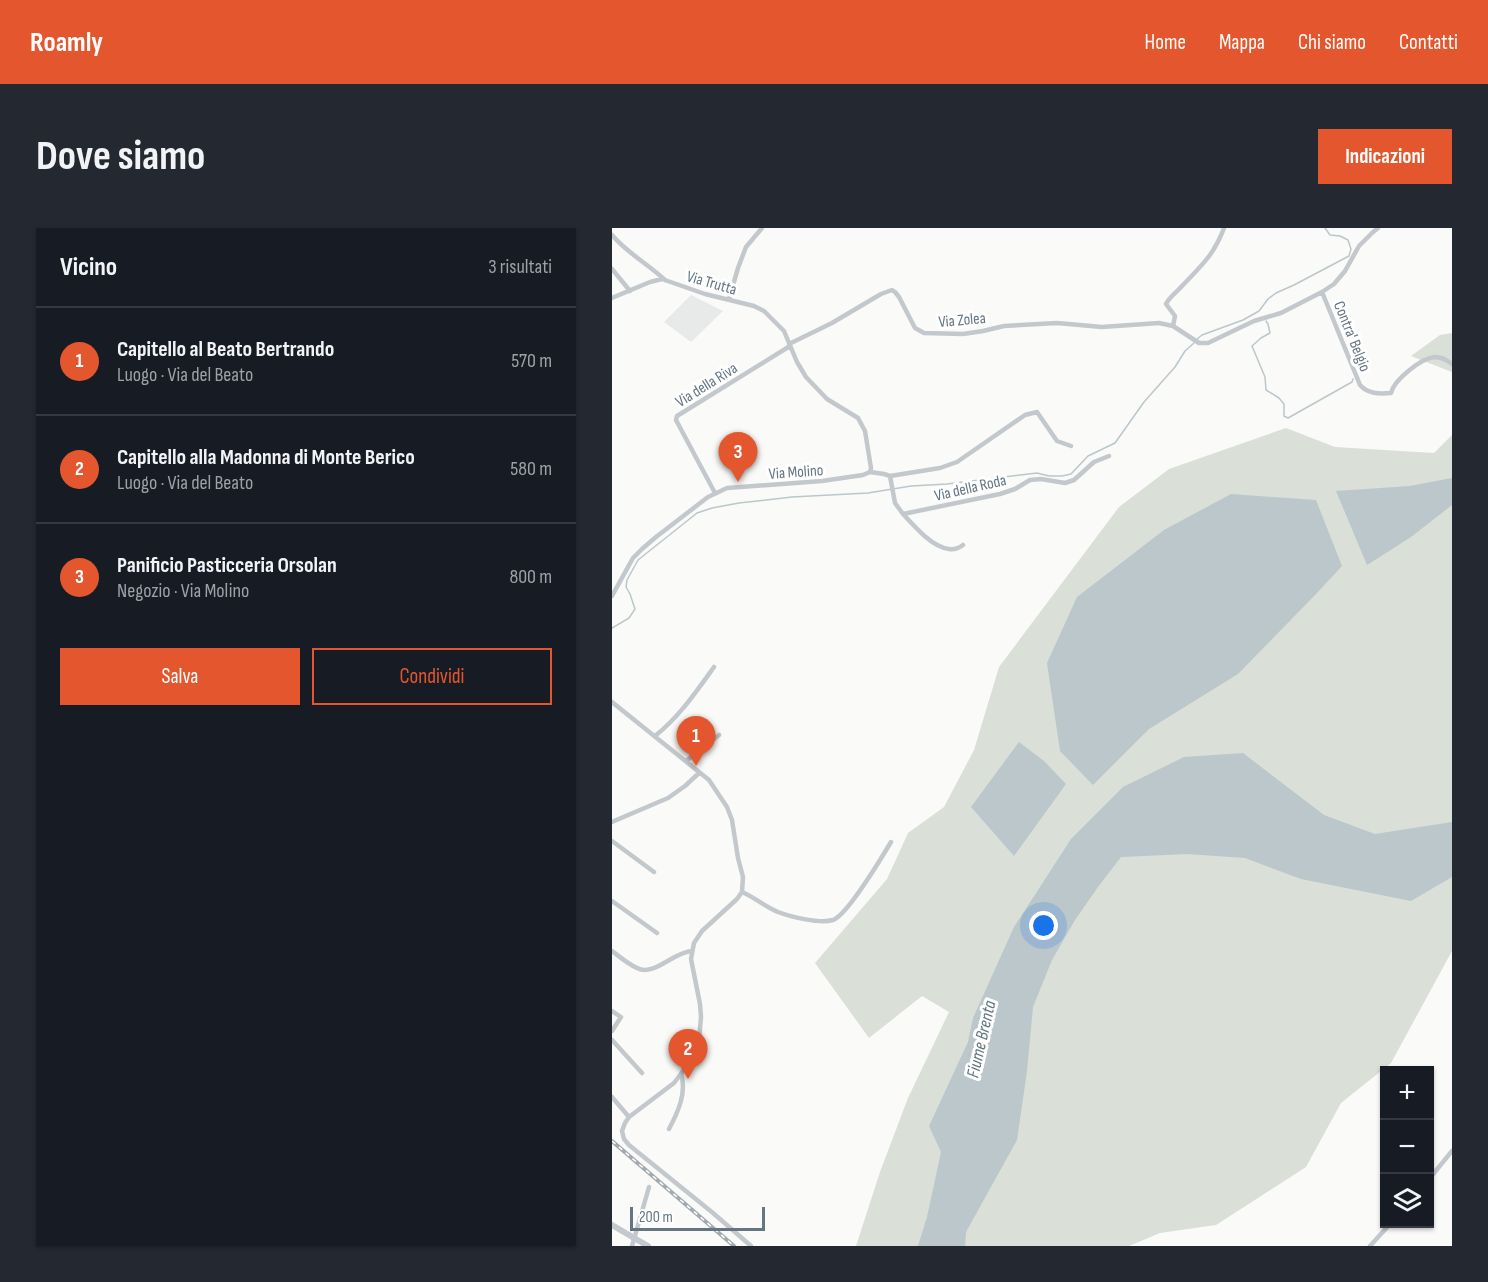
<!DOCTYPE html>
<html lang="it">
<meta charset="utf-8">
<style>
body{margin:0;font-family:"Sofia Sans Condensed",sans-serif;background:#242831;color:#f1f3f6}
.controls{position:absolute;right:18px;bottom:18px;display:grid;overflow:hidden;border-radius:0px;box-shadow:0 2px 4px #0004}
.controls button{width:54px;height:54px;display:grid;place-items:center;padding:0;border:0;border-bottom:2px solid #363941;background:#171b24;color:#f1f3f6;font:30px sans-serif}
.scale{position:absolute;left:18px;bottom:15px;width:135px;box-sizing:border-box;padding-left:6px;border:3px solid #657683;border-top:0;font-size:16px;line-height:21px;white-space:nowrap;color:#657683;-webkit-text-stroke:4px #fff;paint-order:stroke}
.you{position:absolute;left:432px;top:698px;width:21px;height:21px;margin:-15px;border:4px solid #fff;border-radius:50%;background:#1a73e8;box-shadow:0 0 0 9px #1a73e833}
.badge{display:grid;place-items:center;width:39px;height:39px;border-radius:50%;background:#e4572e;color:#fff;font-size:20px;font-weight:700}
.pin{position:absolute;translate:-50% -50px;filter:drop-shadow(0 2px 3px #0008)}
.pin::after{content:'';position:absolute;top:32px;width:21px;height:18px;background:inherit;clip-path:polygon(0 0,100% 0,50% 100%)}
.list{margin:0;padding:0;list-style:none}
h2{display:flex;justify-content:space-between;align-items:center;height:78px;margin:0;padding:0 24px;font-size:26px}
h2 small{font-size:20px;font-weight:400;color:#9ea1a6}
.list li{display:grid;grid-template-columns:39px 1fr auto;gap:18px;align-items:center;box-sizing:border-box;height:108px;padding:0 24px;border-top:2px solid #363941}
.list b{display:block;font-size:22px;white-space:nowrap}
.list p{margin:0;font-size:20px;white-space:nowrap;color:#9ea1a6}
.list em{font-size:20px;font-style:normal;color:#9ea1a6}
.actions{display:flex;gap:12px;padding:18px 24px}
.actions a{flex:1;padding:14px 0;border:2px solid #e4572e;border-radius:0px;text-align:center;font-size:21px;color:#e4572e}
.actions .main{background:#e4572e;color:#fff}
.icon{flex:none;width:33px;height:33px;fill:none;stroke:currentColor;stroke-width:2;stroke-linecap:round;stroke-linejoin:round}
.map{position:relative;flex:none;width:840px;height:1018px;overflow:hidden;border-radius:0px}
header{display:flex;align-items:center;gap:36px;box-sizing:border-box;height:84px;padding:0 30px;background:#e4572e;color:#fff}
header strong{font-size:28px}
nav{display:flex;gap:33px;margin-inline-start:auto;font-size:21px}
.intro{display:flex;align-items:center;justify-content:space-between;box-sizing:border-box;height:144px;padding:0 36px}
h1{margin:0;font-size:42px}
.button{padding:15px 27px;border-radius:0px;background:#e4572e;color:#fff;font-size:21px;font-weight:700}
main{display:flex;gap:36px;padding:0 36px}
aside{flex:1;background:#171b24;border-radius:0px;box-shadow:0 2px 4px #0004}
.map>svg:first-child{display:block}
</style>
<header>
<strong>Roamly</strong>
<nav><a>Home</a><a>Mappa</a><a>Chi siamo</a><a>Contatti</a></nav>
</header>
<div class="intro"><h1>Dove siamo</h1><a class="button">Indicazioni</a></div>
<main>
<aside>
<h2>Vicino<small>3 risultati</small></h2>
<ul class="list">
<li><span class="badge">1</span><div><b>Capitello al Beato Bertrando</b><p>Luogo · Via del Beato</p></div><em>570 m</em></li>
<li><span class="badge">2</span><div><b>Capitello alla Madonna di Monte Berico</b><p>Luogo · Via del Beato</p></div><em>580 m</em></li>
<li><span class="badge">3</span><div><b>Panificio Pasticceria Orsolan</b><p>Negozio · Via Molino</p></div><em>800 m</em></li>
</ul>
<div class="actions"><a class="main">Salva</a><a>Condividi</a></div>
</aside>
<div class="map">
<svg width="840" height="1018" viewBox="0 0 840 1018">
<rect width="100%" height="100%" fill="#fafaf8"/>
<path fill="#e8e9e9" d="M79,67L111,83L79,114L52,94Z"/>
<path fill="#dadfd7" d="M840,105V144L799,128L828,107Z
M674,200L723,219L822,225L840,207V723L779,835L729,875L694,939L604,997L548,1005L517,1018H244L268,944L296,870L337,784L310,768L257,810L203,735L275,651L296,605L332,579L362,522L387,439L507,279L557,241Z"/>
<path fill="#bbc7cb" d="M840,250V277L799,309L755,337L724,263L798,258Z
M619,266L704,272L730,338L704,366L626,446L537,501L481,557L448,523L435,435L465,369L552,302Z
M407,514L432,533L454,556L402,628L359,579Z
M631,525L712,587L763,606L840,594V649L799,673L689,651L633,630L575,626L509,629L486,659L463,692L440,732L421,779L415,843L405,912L354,1004L353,1018H306L315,989L329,924L317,898L356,814L361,790L402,699L459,611L511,559L572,529Z"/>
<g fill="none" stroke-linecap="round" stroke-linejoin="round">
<path stroke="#bbc7cb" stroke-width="1.5" d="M654,93L656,96L658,105L649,110L640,118L653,149L654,162L667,170L672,176V188L676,190L740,154L741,151
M585,111L590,107L631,92L647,83L656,71L664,65L682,57L737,28L739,21L736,12L728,8L718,7L713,0
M0,400L17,390L23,381L18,366L14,359L15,352L26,332L85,285L100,280L127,275L180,269L256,265L299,258L335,256L425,245L437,248H450L459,246L476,228L503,215L532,174L563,139L573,123L582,115"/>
<path stroke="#c3c8cc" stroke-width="4.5" d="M0,7C15,25 36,36 53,52
M0,41L18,63
M710,64L748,157C756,166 767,166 779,165C782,152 809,130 823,129C829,129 835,132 840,136
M0,70L38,54L50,51L93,66L142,78L152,83L172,103L185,134L194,149L215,171L246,190L253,203L259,240L258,244L251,247L210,253L115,260L96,269L44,309L30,321L21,330L0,368
M117,71L126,40L134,19L150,0
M561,98L563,88L554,76C557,69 565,64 570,58C589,38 602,27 612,0
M177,116L220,95L269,66L280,62L283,64L287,69L303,100L312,105L351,106L371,103L392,98L445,95L490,99L547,95L561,98L587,115H596L642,93L669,85L710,64L722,56L733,43L747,18L760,5L766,0
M258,244L272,246L278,248L328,240L345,234L413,187L425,184L445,213L459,218
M278,248L283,275L291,286L388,266L403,261L418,252L429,251L453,255L462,252L482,234L497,228
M103,265L64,192L65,188L178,118
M291,286C302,298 320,319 337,321C343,322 347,320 351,317
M0,474L97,552L115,579L120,592L126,630L131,649L130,664L125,671L90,703L82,715L79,731L88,776L89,789L87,812L80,831L62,855L17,889L13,895L10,903L12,911L17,917L101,985L139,1018
M43,508C67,489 84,464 102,439
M74,533L107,507
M0,594L56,570L73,558L87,545
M0,613L42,644
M130,664C142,669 152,678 166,684C179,689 208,696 221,692C235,687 270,629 279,614
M0,673L45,705
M0,723C8,729 16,736 25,740C42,749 61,724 80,723
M0,783L9,789L0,803
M0,812L30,845
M0,869L17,889
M57,901C66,884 75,865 69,846
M818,950L840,923
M20,1018L37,959
M758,1018L778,996"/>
<path stroke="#c3c9ce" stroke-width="6" d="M0,997L36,1018"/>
<defs>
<path id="rail" d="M0,913L122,1018"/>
</defs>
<use href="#rail" stroke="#a2aab0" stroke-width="4"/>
<use href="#rail" stroke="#fff" stroke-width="1.5" stroke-dasharray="4.5" stroke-linecap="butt"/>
</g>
<g text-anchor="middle" stroke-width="6" stroke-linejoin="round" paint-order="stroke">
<g font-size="16" fill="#657683" stroke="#fff">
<text transform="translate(100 54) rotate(16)" y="6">Via Trutta</text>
<text transform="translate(350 91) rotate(-5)" y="6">Via Zolea</text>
<text transform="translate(741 108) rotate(68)" y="6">Contra' Belgio</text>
<text transform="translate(94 156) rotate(-32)" y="6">Via della Riva</text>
<text transform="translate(184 243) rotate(-4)" y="6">Via Molino</text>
<text transform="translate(358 259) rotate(-13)" y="6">Via della Roda</text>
</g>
<g font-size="18" font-style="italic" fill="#60757c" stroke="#fff">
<text transform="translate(369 811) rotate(-77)" y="6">Fiume Brenta</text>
</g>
</g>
</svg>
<div class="controls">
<button>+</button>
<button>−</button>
<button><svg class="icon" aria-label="layers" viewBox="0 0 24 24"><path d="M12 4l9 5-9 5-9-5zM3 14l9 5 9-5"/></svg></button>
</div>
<div class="scale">200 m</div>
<div class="you"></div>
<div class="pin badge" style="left:84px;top:538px">1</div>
<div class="pin badge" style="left:76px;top:851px">2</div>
<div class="pin badge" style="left:126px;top:254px">3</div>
</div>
</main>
